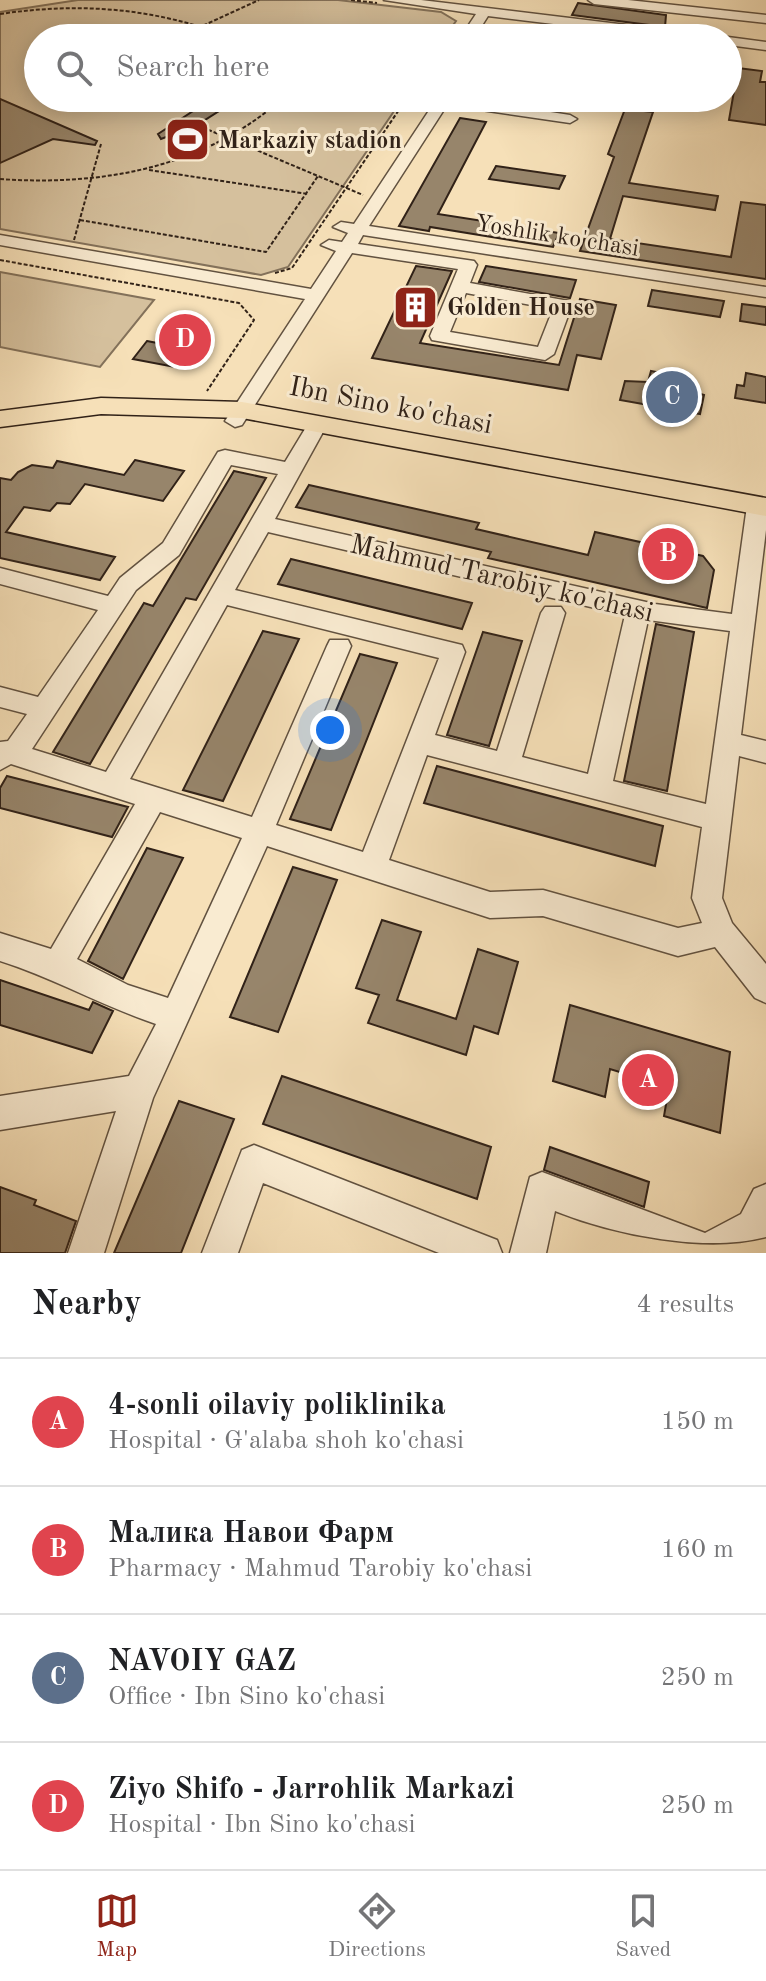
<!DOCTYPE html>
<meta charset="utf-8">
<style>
body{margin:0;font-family:"Old Standard TT",serif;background:#f6f6f6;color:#202124}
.you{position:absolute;left:330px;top:730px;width:28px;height:28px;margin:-20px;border:6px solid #fff;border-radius:50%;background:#1a73e8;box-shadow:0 0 0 12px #1a73e833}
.badge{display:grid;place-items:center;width:52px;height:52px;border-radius:50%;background:#8f2418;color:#fff;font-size:26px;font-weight:700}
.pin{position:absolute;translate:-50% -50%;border:4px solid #fff;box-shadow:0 2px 8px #0006}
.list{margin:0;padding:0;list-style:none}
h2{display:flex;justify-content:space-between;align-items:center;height:104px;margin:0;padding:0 32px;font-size:34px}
h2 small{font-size:26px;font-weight:400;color:#757577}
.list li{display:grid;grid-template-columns:52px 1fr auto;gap:24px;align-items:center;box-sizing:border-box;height:128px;padding:0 32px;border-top:2px solid #e0e0e0}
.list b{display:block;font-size:30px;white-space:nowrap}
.list p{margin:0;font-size:26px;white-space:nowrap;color:#757577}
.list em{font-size:26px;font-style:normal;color:#757577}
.icon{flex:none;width:44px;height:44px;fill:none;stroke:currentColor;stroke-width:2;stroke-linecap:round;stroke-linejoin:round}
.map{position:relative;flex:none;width:766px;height:1253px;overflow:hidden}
.search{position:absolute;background:#fff;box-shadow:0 4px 20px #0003;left:24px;right:24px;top:24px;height:88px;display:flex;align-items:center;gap:20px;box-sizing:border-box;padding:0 28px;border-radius:44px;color:#757577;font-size:30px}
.sheet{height:616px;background:#fff}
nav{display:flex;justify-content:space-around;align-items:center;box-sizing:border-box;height:112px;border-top:2px solid #e0e0e0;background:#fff;font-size:22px;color:#757577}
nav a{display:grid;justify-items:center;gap:4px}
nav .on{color:#8f2418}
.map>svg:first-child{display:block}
</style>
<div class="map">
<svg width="766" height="1253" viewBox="0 0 766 1253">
<rect width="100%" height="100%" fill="#f6e0b8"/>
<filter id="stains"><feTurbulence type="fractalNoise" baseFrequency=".0025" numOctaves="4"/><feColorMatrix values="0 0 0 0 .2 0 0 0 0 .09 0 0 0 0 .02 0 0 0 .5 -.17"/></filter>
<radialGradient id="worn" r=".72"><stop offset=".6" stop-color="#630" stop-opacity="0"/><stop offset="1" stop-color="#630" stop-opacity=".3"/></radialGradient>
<path fill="#d5c09d" stroke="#83715a" stroke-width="2" d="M78,0H338L441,12L456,21L444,38H38V98H403L288,267L261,275L0,229V12Z
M0,272L154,300L100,367L0,347Z"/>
<path fill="#97856b" stroke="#312218" stroke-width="2" d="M578,3L666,15L665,27L572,15Z
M567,29L644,38H562Z
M738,68L762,71L760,82H766V125L729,120Z
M203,98H226L219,111L197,125L161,139L158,134L193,111Z
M0,99L97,141L95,145L53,139L0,163Z
M625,109L653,112L629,183L718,196L715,210L623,196L610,239L731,257L741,202L766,205V279L580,251L614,157L608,154Z
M460,118L486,122L438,214L559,233L553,247L430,227L429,231L399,226Z
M496,166L565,176L559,189L489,179Z
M416,266L452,271L420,343L559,365L580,299L616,305L601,359L577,355L568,390L372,358Z
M486,266L576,280L570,298L479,282Z
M652,290L724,301L720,317L648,306Z
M742,304L766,307V325L740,321Z
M147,341L193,350L180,368L133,359Z
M651,371L682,377L680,388L704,395L700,414L620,400L625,381L648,382Z
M746,373L766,377V403L735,398L737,385L744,386Z
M135,460L184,471L163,501L85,484L70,504L57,503L50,511L24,507L6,532L115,557L100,580L0,558V478L11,480L18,472L32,465L53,468L57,461L124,475Z
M234,471L266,478L196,600L186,598L90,764L53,752L144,603L153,606Z
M309,485L479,523L476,529L588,555L595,532L703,556L714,570L707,608L488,558L491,552L296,507Z
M291,559L472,603L462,629L278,584Z
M656,624L694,632L667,791L624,781Z
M263,631L299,639L223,801L183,790Z
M483,632L522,641L489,746L447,735Z
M360,654L397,663L331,830L290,819Z
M437,766L663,826L655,866L424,803Z
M7,776L128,807L112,837L0,808V788Z
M147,848L183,858L123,979L88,961Z
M293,867L337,880L278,1032L230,1017Z
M382,920L421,932L397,1000L438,1013L456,1019L478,949L518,962L498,1034L474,1026L466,1055L368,1023L379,995L356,988Z
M0,980L89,1010L93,1002L113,1011L92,1053L0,1025Z
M570,1005L730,1052L720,1133L664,1116L669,1087L610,1069L605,1097L553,1081Z
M282,1076L491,1147L477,1199L263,1124Z
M179,1101L234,1119L181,1253H114Z
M550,1147L649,1182L644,1207L544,1170Z
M0,1187L36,1200L34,1205L76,1221L65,1253H0Z"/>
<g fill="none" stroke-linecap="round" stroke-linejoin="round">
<defs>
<path id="minor" d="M384,0H421L701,34L708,38H669L488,16L474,38H460L476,14Z
M588,0H628L766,15V23L594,4Z
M483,31L514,38H478V32Z
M728,37L766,42V50L728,45V38H724Z
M423,98H459L570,115L577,119L570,123L447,105L369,226L766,287V297L363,235L358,244L474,261L477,265L470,283L569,301L572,305L554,354L545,360L432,340L430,336L458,269L352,253L242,425L235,427L225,421L305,299L0,245V235L311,289L336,251L321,245L329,240L342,242L348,233L333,227L341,222L354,224L434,103ZM466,293L553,309L538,347L450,332Z
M604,98H659L643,106Z
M318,417L328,423L275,519L655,604L732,614L747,506L758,499L766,501V530L741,735L766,741V763L739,756L722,898L732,923L766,964V1003L755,998L715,947L678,956L543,916L490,918L267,846L153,1098L104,1253H68L116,1111L0,1130V1096L129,1076L156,1024C102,1006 54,978 0,961V933L51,949L135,804L11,764L0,770V742L8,741L27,714L0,707V687L38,697L98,610L0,584V568L108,596L120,578L163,543L218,452L225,450L285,462L311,419ZM231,465L278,474L106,772L32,749L136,590L179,555ZM268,532L625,615L588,774L522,757L565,613L561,607H545L541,613L497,751L435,735L465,652L462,645L235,590ZM227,605L439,658L363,852L276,825L351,646L348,640H330L327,646L252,817L130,779ZM648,620L730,631L706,804L613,781ZM427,755L702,827L692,898L702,923L678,928L543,890L490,892L389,860ZM160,812L242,838L168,998L128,985L77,959Z
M254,1145L497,1240L502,1253H439L263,1183L238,1253H202L242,1150Z
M542,1172L705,1233L741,1214L754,1189L766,1184V1237C706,1253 615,1235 555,1211L546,1253H510L530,1177Z"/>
<path id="major" d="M101,398L242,402L766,498V516L242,418L101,414L0,427V411Z"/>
</defs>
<use href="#minor" stroke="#625240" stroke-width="3"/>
<use href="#major" stroke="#312218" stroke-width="3"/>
<path stroke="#312218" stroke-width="2" stroke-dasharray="4 2" stroke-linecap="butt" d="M351,0L377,3
M0,14C81,2 156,8 232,38
M176,38L259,0
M197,125L363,195
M149,170L308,194
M0,179C99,186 197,169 275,105V98
M80,220L266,252L318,176
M74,240L101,144
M0,260L239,303L254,320L207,391
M275,273L292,268L407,98"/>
<use href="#minor" fill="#f9ebd1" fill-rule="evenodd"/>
<use href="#major" fill="#f6e0b8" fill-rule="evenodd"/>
</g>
<defs>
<symbol id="stadium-square" viewBox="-11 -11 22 22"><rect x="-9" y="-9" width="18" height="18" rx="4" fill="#8f2418" stroke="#f9ebd1"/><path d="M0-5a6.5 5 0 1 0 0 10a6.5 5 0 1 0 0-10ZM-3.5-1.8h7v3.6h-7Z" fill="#fff"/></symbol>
<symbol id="building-square" viewBox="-11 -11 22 22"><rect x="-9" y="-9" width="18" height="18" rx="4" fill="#8f2418" stroke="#f9ebd1"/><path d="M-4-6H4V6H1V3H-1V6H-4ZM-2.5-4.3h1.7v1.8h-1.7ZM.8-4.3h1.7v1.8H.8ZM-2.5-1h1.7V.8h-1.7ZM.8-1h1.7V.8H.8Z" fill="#fff"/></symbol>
</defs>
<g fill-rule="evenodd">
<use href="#stadium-square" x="162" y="114" width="51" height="51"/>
<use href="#building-square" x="390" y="282" width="51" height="51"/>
</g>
<g text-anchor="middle" stroke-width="6" stroke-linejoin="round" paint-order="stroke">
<g font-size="24" font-weight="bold" fill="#312218" stroke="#f9ebd1" text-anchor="start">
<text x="218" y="148">Markaziy stadion</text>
<text x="447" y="315">Golden House</text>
</g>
<g font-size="24" fill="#312218" stroke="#f9ebd1">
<text transform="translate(557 235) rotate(9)" y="8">Yoshlik ko'chasi</text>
</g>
<g font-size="28" fill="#312218" stroke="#f9ebd1">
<text transform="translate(391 404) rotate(11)" y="10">Ibn Sino ko'chasi</text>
<text transform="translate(502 577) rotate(13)" y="10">Mahmud Tarobiy ko'chasi</text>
</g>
</g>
<rect width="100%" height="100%" filter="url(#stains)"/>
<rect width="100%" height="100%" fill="url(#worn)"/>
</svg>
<div class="you"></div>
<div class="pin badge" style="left:648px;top:1080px;background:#e0444e">A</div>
<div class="pin badge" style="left:668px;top:554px;background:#e0444e">B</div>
<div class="pin badge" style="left:672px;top:397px;background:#5c6f8a">C</div>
<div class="pin badge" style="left:185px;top:340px;background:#e0444e">D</div>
<div class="search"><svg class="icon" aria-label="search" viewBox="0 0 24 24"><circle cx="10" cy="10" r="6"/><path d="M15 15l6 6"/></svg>Search here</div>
</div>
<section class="sheet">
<h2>Nearby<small>4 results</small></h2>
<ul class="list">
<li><span class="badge" style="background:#e0444e">A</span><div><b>4-sonli oilaviy poliklinika</b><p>Hospital · G'alaba shoh ko'chasi</p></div><em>150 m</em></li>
<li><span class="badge" style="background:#e0444e">B</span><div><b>Малика Навои Фарм</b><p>Pharmacy · Mahmud Tarobiy ko'chasi</p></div><em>160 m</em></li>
<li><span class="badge" style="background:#5c6f8a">C</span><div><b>NAVOIY GAZ</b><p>Office · Ibn Sino ko'chasi</p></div><em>250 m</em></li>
<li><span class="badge" style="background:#e0444e">D</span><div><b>Ziyo Shifo - Jarrohlik Markazi</b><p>Hospital · Ibn Sino ko'chasi</p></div><em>250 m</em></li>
</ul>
</section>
<nav>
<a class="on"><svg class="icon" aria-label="map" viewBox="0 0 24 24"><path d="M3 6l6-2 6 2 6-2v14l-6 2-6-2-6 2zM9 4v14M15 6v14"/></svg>Map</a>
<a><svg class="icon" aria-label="directions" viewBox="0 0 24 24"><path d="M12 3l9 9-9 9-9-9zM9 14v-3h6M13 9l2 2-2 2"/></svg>Directions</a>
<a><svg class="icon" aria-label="saved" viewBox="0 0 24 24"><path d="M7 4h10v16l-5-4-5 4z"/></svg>Saved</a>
</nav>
